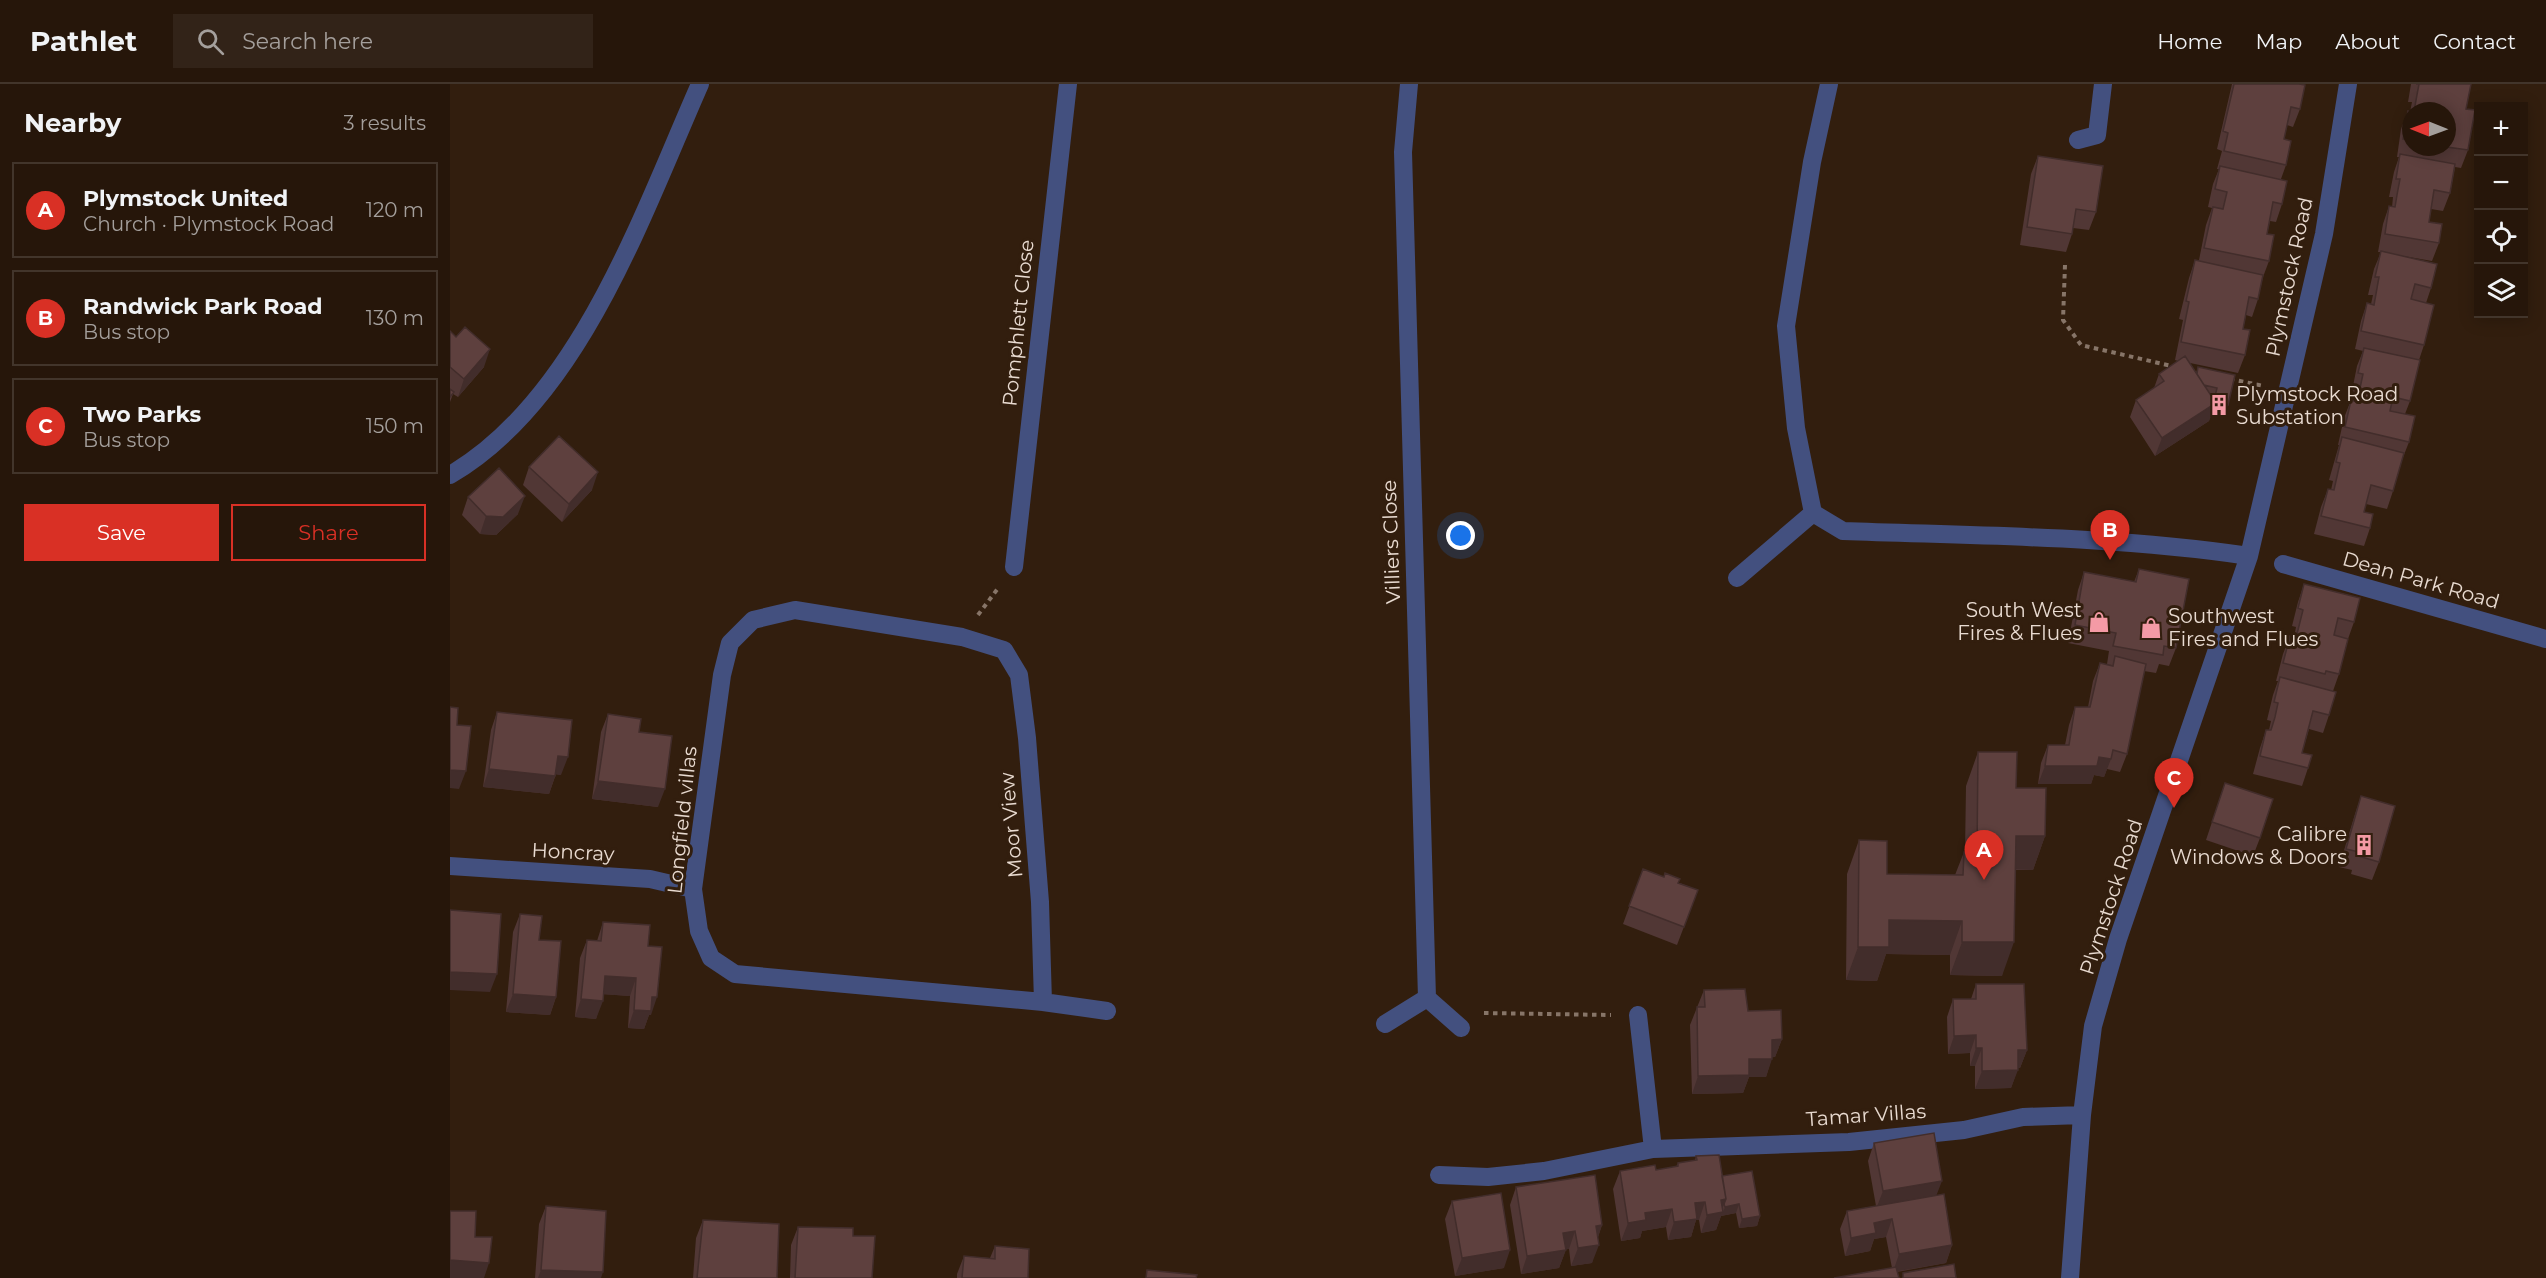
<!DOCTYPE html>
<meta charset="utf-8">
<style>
body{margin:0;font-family:Montserrat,sans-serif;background:#322318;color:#f1f3f6}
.controls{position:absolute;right:18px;top:18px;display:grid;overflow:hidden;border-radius:0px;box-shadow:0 3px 15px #0003}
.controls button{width:54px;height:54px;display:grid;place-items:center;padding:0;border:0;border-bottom:2px solid #42352b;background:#26160a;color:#f1f3f6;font:30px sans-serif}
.compass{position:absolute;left:1952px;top:18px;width:54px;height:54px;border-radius:50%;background:#26160a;box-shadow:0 3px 15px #0003;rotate:271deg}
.you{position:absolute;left:1011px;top:452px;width:21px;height:21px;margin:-15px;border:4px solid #fff;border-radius:50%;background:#1a73e8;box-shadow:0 0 0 9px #1a73e833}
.badge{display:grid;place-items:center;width:39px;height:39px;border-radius:50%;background:#d93025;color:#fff;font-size:20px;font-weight:700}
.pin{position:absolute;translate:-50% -50px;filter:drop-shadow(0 2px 3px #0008)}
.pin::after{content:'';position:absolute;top:32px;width:21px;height:18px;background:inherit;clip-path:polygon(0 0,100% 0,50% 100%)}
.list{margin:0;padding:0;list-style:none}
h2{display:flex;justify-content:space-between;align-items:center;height:78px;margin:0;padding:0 24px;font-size:26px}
h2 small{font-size:20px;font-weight:400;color:#a49f9c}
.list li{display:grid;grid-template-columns:39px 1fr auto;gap:18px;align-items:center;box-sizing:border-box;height:96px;margin:0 12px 12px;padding:0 12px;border:2px solid #42352b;border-radius:0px}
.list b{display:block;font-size:22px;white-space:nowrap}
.list p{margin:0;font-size:20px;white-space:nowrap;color:#a49f9c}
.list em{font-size:20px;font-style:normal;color:#a49f9c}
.actions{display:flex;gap:12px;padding:18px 24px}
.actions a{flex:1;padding:14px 0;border:2px solid #d93025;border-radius:0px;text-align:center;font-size:21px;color:#d93025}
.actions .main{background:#d93025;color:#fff}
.icon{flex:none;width:33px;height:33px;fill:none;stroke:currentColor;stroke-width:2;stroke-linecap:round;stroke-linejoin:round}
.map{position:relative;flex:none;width:2096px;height:1194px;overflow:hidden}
header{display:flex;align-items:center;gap:36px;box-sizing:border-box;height:84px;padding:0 30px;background:#26160a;border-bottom:2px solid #42352b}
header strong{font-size:28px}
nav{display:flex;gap:33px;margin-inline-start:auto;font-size:21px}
.search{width:420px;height:54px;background:#322318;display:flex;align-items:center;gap:15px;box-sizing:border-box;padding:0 21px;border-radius:0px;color:#a49f9c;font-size:22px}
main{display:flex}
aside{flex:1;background:#26160a}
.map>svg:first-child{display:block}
</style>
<header>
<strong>Pathlet</strong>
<div class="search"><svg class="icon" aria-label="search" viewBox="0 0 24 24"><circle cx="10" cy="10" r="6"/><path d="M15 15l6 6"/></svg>Search here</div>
<nav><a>Home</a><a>Map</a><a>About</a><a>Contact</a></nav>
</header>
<main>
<aside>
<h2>Nearby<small>3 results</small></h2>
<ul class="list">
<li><span class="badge">A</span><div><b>Plymstock United</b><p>Church · Plymstock Road</p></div><em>120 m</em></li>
<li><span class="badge">B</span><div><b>Randwick Park Road</b><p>Bus stop</p></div><em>130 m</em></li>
<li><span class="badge">C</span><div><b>Two Parks</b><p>Bus stop</p></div><em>150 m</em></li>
</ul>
<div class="actions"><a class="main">Save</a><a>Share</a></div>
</aside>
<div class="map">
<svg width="2096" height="1194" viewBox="0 0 2096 1194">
<rect width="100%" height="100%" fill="#321e0e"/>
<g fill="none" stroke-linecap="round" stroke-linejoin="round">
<path stroke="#877568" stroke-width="4" stroke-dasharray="4.5 4.5" stroke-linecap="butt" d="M1615,181L1613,236L1631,261L1726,283
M1780,295L1814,302
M528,531L549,503
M1034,929L1161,931"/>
<path stroke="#43507f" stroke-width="18" d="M1628,56L1647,51L1653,0"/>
<path stroke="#43507f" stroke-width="18" d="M959,0L953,68L977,914
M1379,0L1362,78L1336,242L1346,344L1363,429L1393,447C1528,452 1665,452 1799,472
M0,391C129,316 192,131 250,0
M1833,480L2096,555
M564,483L618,0
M1287,494L1363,429
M0,782L200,795L243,805
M593,918L590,818L577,654L569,591L554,566L512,553L345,526L303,536L280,559L272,591L243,805L249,847L261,874L285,890L593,918L657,927
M1188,931L1203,1065
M935,940L977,914L1011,944
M989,1091L1038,1093L1094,1087L1203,1065L1399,1058L1514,1046L1573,1033L1632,1031
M1620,1194L1632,1031L1643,942L1668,855L1799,472L1874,150L1898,0"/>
</g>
<path fill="#513735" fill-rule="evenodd" d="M1782,0H1849L1850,25L1843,43L1837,41L1834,55L1836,81L1831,95L1832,120L1826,138L1820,137L1817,150L1819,177L1813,193L1808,215L1802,233L1796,231L1793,245L1795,271L1788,289L1740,279L1746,289L1748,283L1785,291L1778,321L1774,330L1762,327L1759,337L1705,372L1680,333L1686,316L1704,304L1709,290L1728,277L1725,276L1733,236L1729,235L1739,194L1745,176H1749L1756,141L1762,124L1758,123L1763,100L1769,85H1767L1772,67L1767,65Z
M1961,0H2021L2016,25L2018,66L2011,84L2005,83L2000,109L1993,127L1981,125L1979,138L1989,159L1982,177L1953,172L1981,204L1976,219L1974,261L1969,276L1960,317L1955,330L1959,358L1952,376L1943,407L1937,425L1916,420L1914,428L1920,444L1914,462L1864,450L1871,423L1878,405L1881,406L1883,397L1879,396L1889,361H1888L1894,334L1901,316L1904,317L1906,308L1902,307L1907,282L1913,267L1905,265L1911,237L1917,219L1921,220L1923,211H1918L1924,185L1931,168H1928L1933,140L1939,122L1942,123L1943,113H1939L1944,88L1949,73H1947L1951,45L1958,27L1960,28L1962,18H1958ZM1961,27H1997V63H1961Z
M1588,72L1646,128L1639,146L1623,144L1622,150L1616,168L1570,161L1581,90Z
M0,247L34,283L8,313L3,310L0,318Z
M79,383L142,406L112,438L73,401Z
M18,413L68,430L46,451L30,450L12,431Z
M1689,485L1726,564L1719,582L1709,580L1706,589L1694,587L1677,670L1670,688L1657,685L1654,693L1644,691L1641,700H1588L1591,679L1598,661H1615L1619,641L1625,623H1638L1643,597L1650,579L1661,581L1657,580L1659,567L1618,559L1628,506L1634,488L1684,498Z
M1854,500L1904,538L1898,555L1889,590L1883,607L1879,631L1873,649L1859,645L1852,669L1858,684L1852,702L1803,690L1810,664L1816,646H1819L1821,637L1817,636L1823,611L1828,597H1826L1833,570L1840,552L1844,553L1846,543L1842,542L1848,518Z
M47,628L111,691L106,690L99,710L33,703L41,646Z
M158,630L189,648L208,723L142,715L151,648Z
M1528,668L1566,704L1595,752L1583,786H1565L1552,892L1500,891V871L1436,870L1427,897L1396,896L1397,790L1409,756L1437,790L1505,791L1514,768H1515L1516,702Z
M1775,699L1810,754L1803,772L1756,756Z
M1911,712L1929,778L1922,796L1901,790L1902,786L1889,783L1905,730Z
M1193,785L1248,806L1227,861L1173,840Z
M70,830L106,913L100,931L56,928L63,848Z
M153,838L198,862L201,931H199L194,945L178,944L180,912L153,910L146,935L125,933L130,874L137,856L147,857Z
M1526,900L1577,966L1570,984H1568L1561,1004L1525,1005V982H1520V969L1498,970L1497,933L1503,915H1521Z
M1254,906L1298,927L1332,955L1325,973H1322L1316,993H1299L1293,1009L1242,1010L1240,941Z
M1424,1059L1486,1111L1502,1161L1496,1179L1447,1188L1442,1184L1436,1153L1424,1155L1420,1167L1395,1172L1390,1145L1397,1127L1426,1122L1418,1077Z
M1246,1072L1272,1092L1310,1132L1307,1142L1289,1144L1286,1129L1271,1132L1266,1146L1251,1149L1249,1136H1246L1241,1153L1218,1156L1216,1143L1192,1147L1190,1154L1171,1157L1163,1105L1170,1087L1206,1086L1226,1083L1228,1079L1245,1076Z
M1066,1103L1152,1141L1148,1153L1142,1179L1121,1182L1119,1165H1116L1109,1184L1071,1190L1060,1121Z
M1002,1117L1054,1184L1005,1192L995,1135Z
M96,1122L151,1194H85L89,1140Z
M253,1136L327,1194H243L246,1154Z
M348,1143L403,1152L422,1194H340L341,1161Z
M545,1162L578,1194H507V1190L514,1172L540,1174Z"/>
<path fill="#422d2b" d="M40,265L34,283L8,313L14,295Z
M1766,319L1759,337L1705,372L1712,354Z
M148,388L142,406L112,438L119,420Z
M75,412L68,430L46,451L30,450L36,432Z
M108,672L118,673L111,691L101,690Z
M1649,673L1661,675L1654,693L1644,691L1641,700H1588L1595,682Z
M39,685L105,692L99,710L33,703Z
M0,686L16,687L9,705L0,704Z
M148,697L215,705L208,723L142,715Z
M1566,752H1595L1583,786L1554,785Z
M1439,836L1512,837L1500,871L1436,870L1427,897L1396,896L1408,863Z
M1512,858H1564L1552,892L1500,891Z
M0,888L47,890L40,908L0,906Z
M155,892L186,894L180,912L149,910Z
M63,910L106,913L100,931L56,928Z
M202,913H207L201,931H199L194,945L178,944L184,926Z
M131,915L153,917L146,935L125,933Z
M1526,951L1520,969L1498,970L1504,952Z
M1332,955L1325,973L1316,974L1322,956Z
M1526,964H1532L1525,982H1520Z
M1568,966H1577L1570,984H1561Z
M1299,975H1322L1316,993H1299L1293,1009L1242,1010L1248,992Z
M1568,986L1561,1004L1525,1005L1532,987Z
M1492,1097L1485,1115L1426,1125L1433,1107Z
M1276,1115L1271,1128H1273L1275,1123L1289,1120L1286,1129L1271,1132L1266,1146L1251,1149L1257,1131L1271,1116Z
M1255,1118L1249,1136H1246L1241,1153L1218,1156L1224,1138L1245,1119Z
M1222,1125L1216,1143L1192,1147L1190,1154L1171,1157L1178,1139L1195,1129Z
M1310,1132L1307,1142L1289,1144L1292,1135Z
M1442,1135L1436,1153L1424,1155L1420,1167L1395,1172L1401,1154L1424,1139Z
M1152,1141L1146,1159V1142Z
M1125,1147L1119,1165L1106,1167L1113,1149Z
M1149,1161L1142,1179L1121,1182L1128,1164Z
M1502,1161L1496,1179L1443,1188L1449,1170Z
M1060,1166L1054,1184L1005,1192L1012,1174Z
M1116,1166L1109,1184L1071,1190L1077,1172Z
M0,1176L39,1179L34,1194H0Z
M91,1186L153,1188L151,1194H88Z"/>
<path fill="#5e403e" stroke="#422d2b" stroke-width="1.5" d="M1784,0H1849L1855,1L1850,25L1841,23L1834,55L1841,57L1836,81L1774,67L1778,49L1773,47Z
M1966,0H2021L2016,25L2025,26L2018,66L1997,63V27H1964L1969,0Z
M1958,27L1961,28V56L1953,55Z
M1950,70L2005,80L2000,109L1984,106L1979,138L1992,140L1989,159L1935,150L1939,122L1945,123L1947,111L1950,95H1946Z
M1588,72L1653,82L1646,128L1626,125L1622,150L1577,143Z
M1770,82L1837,97L1832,120L1823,118L1817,150L1824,151L1819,177L1754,164L1763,123L1773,125L1777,108L1765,105Z
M1931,167L1987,180L1981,204L1965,200L1961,215L1984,221L1974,261L1911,247L1917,219L1924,221L1929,193H1925Z
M1745,176L1813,191L1808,215L1799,213L1793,245L1800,246L1795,271L1731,258L1739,218L1736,217Z
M15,243L40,265L14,295L0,283V247L6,253Z
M1914,264L1970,276L1960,317L1943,313L1940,327L1965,332L1959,358L1895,343L1901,316L1907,318L1913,290L1908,289Z
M1735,272L1766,319L1712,354L1686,316L1714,297L1709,290Z
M1748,283L1785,291L1778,321L1765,318L1764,316L1767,304L1754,301L1747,290Z
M0,305L4,308L0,313Z
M109,352L148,388L119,420L79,383Z
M1892,353L1954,369L1943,407L1921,401L1914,428L1923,430L1920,444L1871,432L1878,405L1884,406L1890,379L1886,378Z
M49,384L75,412L53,433L36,432L18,413Z
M1689,485L1739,495L1726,564L1714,562L1713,571L1663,562L1666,549L1625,541L1634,488L1686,498Z
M1854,500L1910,514L1904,538L1888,534L1884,551L1898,555L1889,590L1876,587L1875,590L1833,579L1840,552L1846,554L1853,526L1848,524Z
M1665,572L1696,580L1677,670L1663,666L1661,675L1649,673L1647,682H1595L1598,661H1619L1625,623H1640L1650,579L1663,582Z
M1830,593L1886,608L1879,631L1863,627L1852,669L1862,671L1858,684L1810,672L1816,646H1821L1825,633L1828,619L1824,618Z
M0,623L8,624L7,641L21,642L16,687L0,686Z
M47,628L122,636L118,673L108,672L105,692L39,685Z
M158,630L191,635L189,648L222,652L215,705L148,697Z
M1528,668H1567L1566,704H1596L1595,752H1566L1564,858H1512V837L1439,836V863H1408L1409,756L1437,757V790L1513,791L1514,768L1527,769Z
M1775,699L1823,715L1810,754L1762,738Z
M1911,712L1945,722L1929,778L1908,772L1909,768L1896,765Z
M1193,785L1214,793L1215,789L1230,795L1228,799L1248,806L1234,843L1179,822Z
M0,826L51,830L47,890L0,888Z
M70,830L92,832L89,856L111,857L106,913L63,910Z
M153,838L200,841L198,862L212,863L207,913H202L201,927L184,926L186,894L155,892L153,917L131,915L137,856L151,857Z
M1526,900H1574L1577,966H1568V986L1532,987V964H1526V951L1504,952L1503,915H1526Z
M1295,905L1298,927L1331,926L1332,955L1322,956V975H1299V991L1248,992L1247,923H1255L1254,906Z
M1484,1049L1492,1097L1433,1107L1424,1059Z
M1269,1071L1276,1115L1271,1116L1273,1128L1257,1131L1255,1118L1245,1119L1247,1135L1224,1138L1222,1125L1195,1129L1196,1136L1178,1139L1170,1087L1205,1081L1206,1086L1228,1082V1079L1247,1076L1246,1072Z
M1302,1087L1310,1132L1292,1135L1289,1120L1275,1123L1274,1120L1276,1115L1272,1092Z
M1145,1091L1152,1141L1146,1142L1149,1161L1128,1164L1125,1147L1113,1149L1116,1166L1077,1172L1066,1103Z
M1051,1109L1060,1166L1012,1174L1002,1117Z
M1494,1110L1502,1161L1449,1170L1442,1135L1424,1139L1426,1149L1401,1154L1397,1127Z
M96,1122L156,1127L153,1188L91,1186Z
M0,1127H26L25,1153H42L39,1179L0,1176Z
M253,1136L329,1140L327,1194H247Z
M348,1143L403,1144V1152H425L422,1194H345Z
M545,1162L579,1165L578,1194H512L514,1172L545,1175Z
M1504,1180L1506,1194H1453V1189Z
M1446,1183L1449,1194H1384Z
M697,1186L747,1191L746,1194H696Z"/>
<defs>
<symbol id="building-bare" viewBox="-9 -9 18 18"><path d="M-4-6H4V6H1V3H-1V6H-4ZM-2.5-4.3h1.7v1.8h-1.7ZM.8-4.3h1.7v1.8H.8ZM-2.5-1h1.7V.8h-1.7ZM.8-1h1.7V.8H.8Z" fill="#f49aa5" stroke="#321e0e" stroke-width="2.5" paint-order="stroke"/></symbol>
<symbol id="shop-bare" viewBox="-9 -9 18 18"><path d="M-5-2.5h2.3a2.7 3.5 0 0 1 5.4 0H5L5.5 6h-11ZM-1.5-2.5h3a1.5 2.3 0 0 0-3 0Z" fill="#f49aa5" stroke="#321e0e" stroke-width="2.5" paint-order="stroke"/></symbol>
</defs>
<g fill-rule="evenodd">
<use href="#building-bare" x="1754" y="306" width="30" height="30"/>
<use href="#shop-bare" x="1634" y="523" width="30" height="30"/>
<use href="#shop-bare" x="1686" y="529" width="30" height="30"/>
<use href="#building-bare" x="1899" y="746" width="30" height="30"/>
</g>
<g text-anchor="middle" stroke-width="6" stroke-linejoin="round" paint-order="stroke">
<g font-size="20" fill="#e9dbd1" stroke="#321e0e">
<text transform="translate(1839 193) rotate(-78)" y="7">Plymstock Road</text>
<text transform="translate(568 239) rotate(-84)" y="7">Pomphlett Close</text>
<text transform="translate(941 458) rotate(-92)" y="7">Villiers Close</text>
<text transform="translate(1971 496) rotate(16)" y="7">Dean Park Road</text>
<text transform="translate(232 736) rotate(-84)" y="7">Longfield villas</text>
<text transform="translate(561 741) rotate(-95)" y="7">Moor View</text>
<text transform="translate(123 768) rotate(3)" y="7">Honcray</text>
<text transform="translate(1661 813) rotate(-72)" y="7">Plymstock Road</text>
<text transform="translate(1416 1031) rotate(-4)" y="7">Tamar Villas</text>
</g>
<g font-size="20" fill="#e9dbd1" stroke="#321e0e" text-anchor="start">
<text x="1786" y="317">Plymstock Road<tspan x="1786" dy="23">Substation</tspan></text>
<text x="1632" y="533" text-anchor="end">South West<tspan x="1632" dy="23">Fires &amp; Flues</tspan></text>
<text x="1718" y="539">Southwest<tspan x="1718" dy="23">Fires and Flues</tspan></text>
<text x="1897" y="757" text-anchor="end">Calibre<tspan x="1897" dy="23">Windows &amp; Doors</tspan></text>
</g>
</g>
</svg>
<div class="controls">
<button>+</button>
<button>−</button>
<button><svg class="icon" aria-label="locate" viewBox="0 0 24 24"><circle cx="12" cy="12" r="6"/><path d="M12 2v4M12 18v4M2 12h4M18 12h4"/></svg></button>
<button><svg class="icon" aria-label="layers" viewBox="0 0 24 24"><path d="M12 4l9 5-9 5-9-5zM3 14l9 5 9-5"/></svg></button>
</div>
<svg class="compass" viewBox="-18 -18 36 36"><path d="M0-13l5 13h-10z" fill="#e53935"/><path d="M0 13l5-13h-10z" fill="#a49f9c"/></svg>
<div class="you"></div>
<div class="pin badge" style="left:1534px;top:796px">A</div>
<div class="pin badge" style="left:1660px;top:476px">B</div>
<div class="pin badge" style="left:1724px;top:724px">C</div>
</div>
</main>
